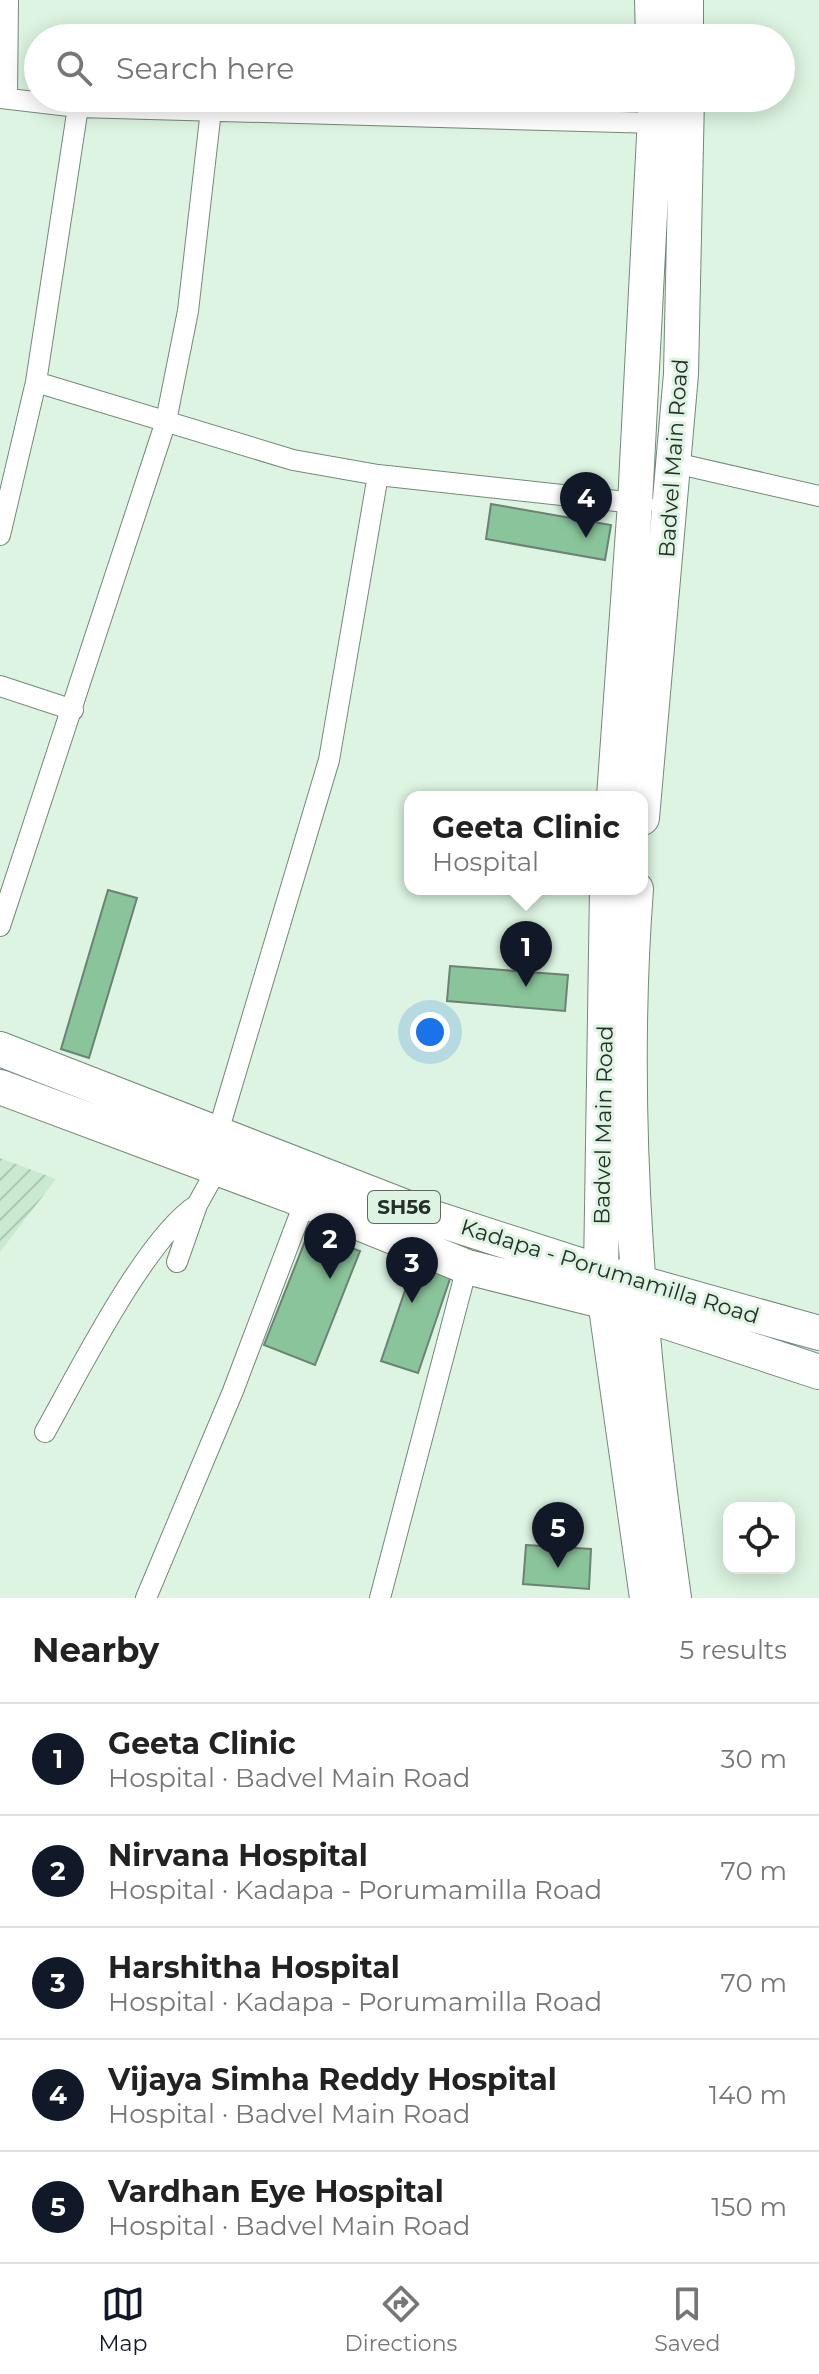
<!DOCTYPE html>
<meta charset="utf-8">
<style>
body{margin:0;font-family:Montserrat,sans-serif;background:#f6f6f6;color:#222}
.controls{position:absolute;right:24px;bottom:24px;display:grid;overflow:hidden;border-radius:16px;box-shadow:0 4px 20px #0003}
.controls button{width:72px;height:72px;display:grid;place-items:center;padding:0;border:0;border-bottom:2px solid #e0e0e0;background:#fff;color:#222;font:40px sans-serif}
.you{position:absolute;left:430px;top:1032px;width:28px;height:28px;margin:-20px;border:6px solid #fff;border-radius:50%;background:#1a73e8;box-shadow:0 0 0 12px #1a73e833}
.badge{display:grid;place-items:center;width:52px;height:52px;border-radius:50%;background:#111827;color:#fff;font-size:26px;font-weight:700}
.pin{position:absolute;translate:-50% -66px;filter:drop-shadow(0 2px 4px #0008)}
.pin::after{content:'';position:absolute;top:42px;width:28px;height:24px;background:inherit;clip-path:polygon(0 0,100% 0,50% 100%)}
.popup{position:absolute;left:404px;top:791px;width:244px;height:104px;box-sizing:border-box;display:grid;place-content:center;border-radius:16px;background:#fff;filter:drop-shadow(0 2px 6px #0005);font-size:26px;white-space:nowrap;color:#767676}
.popup b{font-size:30px;color:#222}
.popup::after{content:'';position:absolute;left:50%;top:100%;margin-left:-16px;border:16px solid transparent;border-top-color:#fff}
.list{margin:0;padding:0;list-style:none}
h2{display:flex;justify-content:space-between;align-items:center;height:104px;margin:0;padding:0 32px;font-size:34px}
h2 small{font-size:26px;font-weight:400;color:#767676}
.list li{display:grid;grid-template-columns:52px 1fr auto;gap:24px;align-items:center;box-sizing:border-box;height:112px;padding:0 32px;border-top:2px solid #e0e0e0}
.list b{display:block;font-size:30px;white-space:nowrap}
.list p{margin:0;font-size:26px;white-space:nowrap;color:#767676}
.list em{font-size:26px;font-style:normal;color:#767676}
.icon{flex:none;width:44px;height:44px;fill:none;stroke:currentColor;stroke-width:2;stroke-linecap:round;stroke-linejoin:round}
.map{position:relative;flex:none;width:819px;height:1598px;overflow:hidden}
.search{position:absolute;background:#fff;box-shadow:0 4px 20px #0003;left:24px;right:24px;top:24px;height:88px;display:flex;align-items:center;gap:20px;box-sizing:border-box;padding:0 28px;border-radius:44px;color:#767676;font-size:30px}
.sheet{height:664px;background:#fff}
nav{display:flex;justify-content:space-around;align-items:center;box-sizing:border-box;height:112px;border-top:2px solid #e0e0e0;background:#fff;font-size:22px;color:#767676}
nav a{display:grid;justify-items:center;gap:4px}
nav .on{color:#111827}
.map>svg:first-child{display:block}
</style>
<div class="map">
<svg width="819" height="1598" viewBox="0 0 819 1598">
<defs>
<pattern id="industrial-furrows" width="10" height="10" patternUnits="userSpaceOnUse" patternTransform="scale(2)"><rect width="10" height="10" fill="#cae9d1"/><path d="M-1 1l2-2M0 10L10 0M9 11l2-2" fill="none" stroke="#adc8b3"/></pattern>
</defs>
<rect width="100%" height="100%" fill="#dcf4e1"/>
<path fill="url(#industrial-furrows)" d="M0,1158L56,1179L0,1252Z"/>
<path fill="#8ac49a" stroke="#6d8272" stroke-width="2" d="M491,504L611,525L605,560L486,539Z
M108,890L137,898L89,1058L61,1049Z
M450,966L568,975L565,1011L447,1001Z
M332,1225L348,1232L343,1245L360,1251L315,1365L264,1345L309,1231L327,1238Z
M415,1261L452,1273L418,1373L381,1361Z
M526,1545L591,1549L589,1589L523,1584Z"/>
<g fill="none" stroke-linecap="round" stroke-linejoin="round">
<defs>
<path id="street" d="M0,98L78,107L657,123
M7,98L8,0
M36,382L293,460L378,475L644,504
M675,463L819,496
M0,535L36,382L78,107
M0,686L73,710
M0,926L166,421L188,311L211,110
M218,1132L329,760L378,475
M177,1262L197,1205L217,1169
M45,1432C77,1375 146,1237 197,1205
M146,1598L233,1391L305,1201
M380,1598L467,1267"/>
<path id="primary" d="M652,0L653,38
M686,0V38
M614,797L635,503L656,98
M642,818L681,374L687,98
M607,889L601,1272L647,1598
M636,889C618,1126 641,1364 674,1598
M0,1049L434,1218L601,1272L819,1333
M0,1087L305,1201L467,1267L606,1302L819,1372"/>
</defs>
<use href="#street" stroke="#738979" stroke-width="22"/>
<use href="#primary" stroke="#738979" stroke-width="36"/>
<use href="#street" stroke="#fff" stroke-width="20"/>
<use href="#primary" stroke="#fff" stroke-width="34"/>
</g>
<g text-anchor="middle" stroke-width="6" stroke-linejoin="round" paint-order="stroke">
<rect fill="#dcf4e1" stroke="#5c695f" stroke-width="2" x="368" y="1191" width="72" height="32" rx="6"/>
<g font-size="20" font-weight="bold" fill="#252e27">
<text x="404" y="1214">SH56</text>
</g>
<g font-size="22" fill="#252e27" stroke="#dcf4e1">
<text transform="translate(673 458) rotate(-86)" y="8">Badvel Main Road</text>
<text transform="translate(603 1125) rotate(-89)" y="8">Badvel Main Road</text>
<text transform="translate(610 1271) rotate(17)" y="8">Kadapa - Porumamilla Road</text>
</g>
</g>
</svg>
<div class="controls">
<button><svg class="icon" aria-label="locate" viewBox="0 0 24 24"><circle cx="12" cy="12" r="6"/><path d="M12 2v4M12 18v4M2 12h4M18 12h4"/></svg></button>
</div>
<div class="you"></div>
<div class="pin badge" style="left:526px;top:987px">1</div>
<div class="popup"><b>Geeta Clinic</b>Hospital</div>
<div class="pin badge" style="left:330px;top:1279px">2</div>
<div class="pin badge" style="left:412px;top:1303px">3</div>
<div class="pin badge" style="left:586px;top:538px">4</div>
<div class="pin badge" style="left:558px;top:1568px">5</div>
<div class="search"><svg class="icon" aria-label="search" viewBox="0 0 24 24"><circle cx="10" cy="10" r="6"/><path d="M15 15l6 6"/></svg>Search here</div>
</div>
<section class="sheet">
<h2>Nearby<small>5 results</small></h2>
<ul class="list">
<li><span class="badge">1</span><div><b>Geeta Clinic</b><p>Hospital · Badvel Main Road</p></div><em>30 m</em></li>
<li><span class="badge">2</span><div><b>Nirvana Hospital</b><p>Hospital · Kadapa - Porumamilla Road</p></div><em>70 m</em></li>
<li><span class="badge">3</span><div><b>Harshitha Hospital</b><p>Hospital · Kadapa - Porumamilla Road</p></div><em>70 m</em></li>
<li><span class="badge">4</span><div><b>Vijaya Simha Reddy Hospital</b><p>Hospital · Badvel Main Road</p></div><em>140 m</em></li>
<li><span class="badge">5</span><div><b>Vardhan Eye Hospital</b><p>Hospital · Badvel Main Road</p></div><em>150 m</em></li>
</ul>
</section>
<nav>
<a class="on"><svg class="icon" aria-label="map" viewBox="0 0 24 24"><path d="M3 6l6-2 6 2 6-2v14l-6 2-6-2-6 2zM9 4v14M15 6v14"/></svg>Map</a>
<a><svg class="icon" aria-label="directions" viewBox="0 0 24 24"><path d="M12 3l9 9-9 9-9-9zM9 14v-3h6M13 9l2 2-2 2"/></svg>Directions</a>
<a><svg class="icon" aria-label="saved" viewBox="0 0 24 24"><path d="M7 4h10v16l-5-4-5 4z"/></svg>Saved</a>
</nav>
